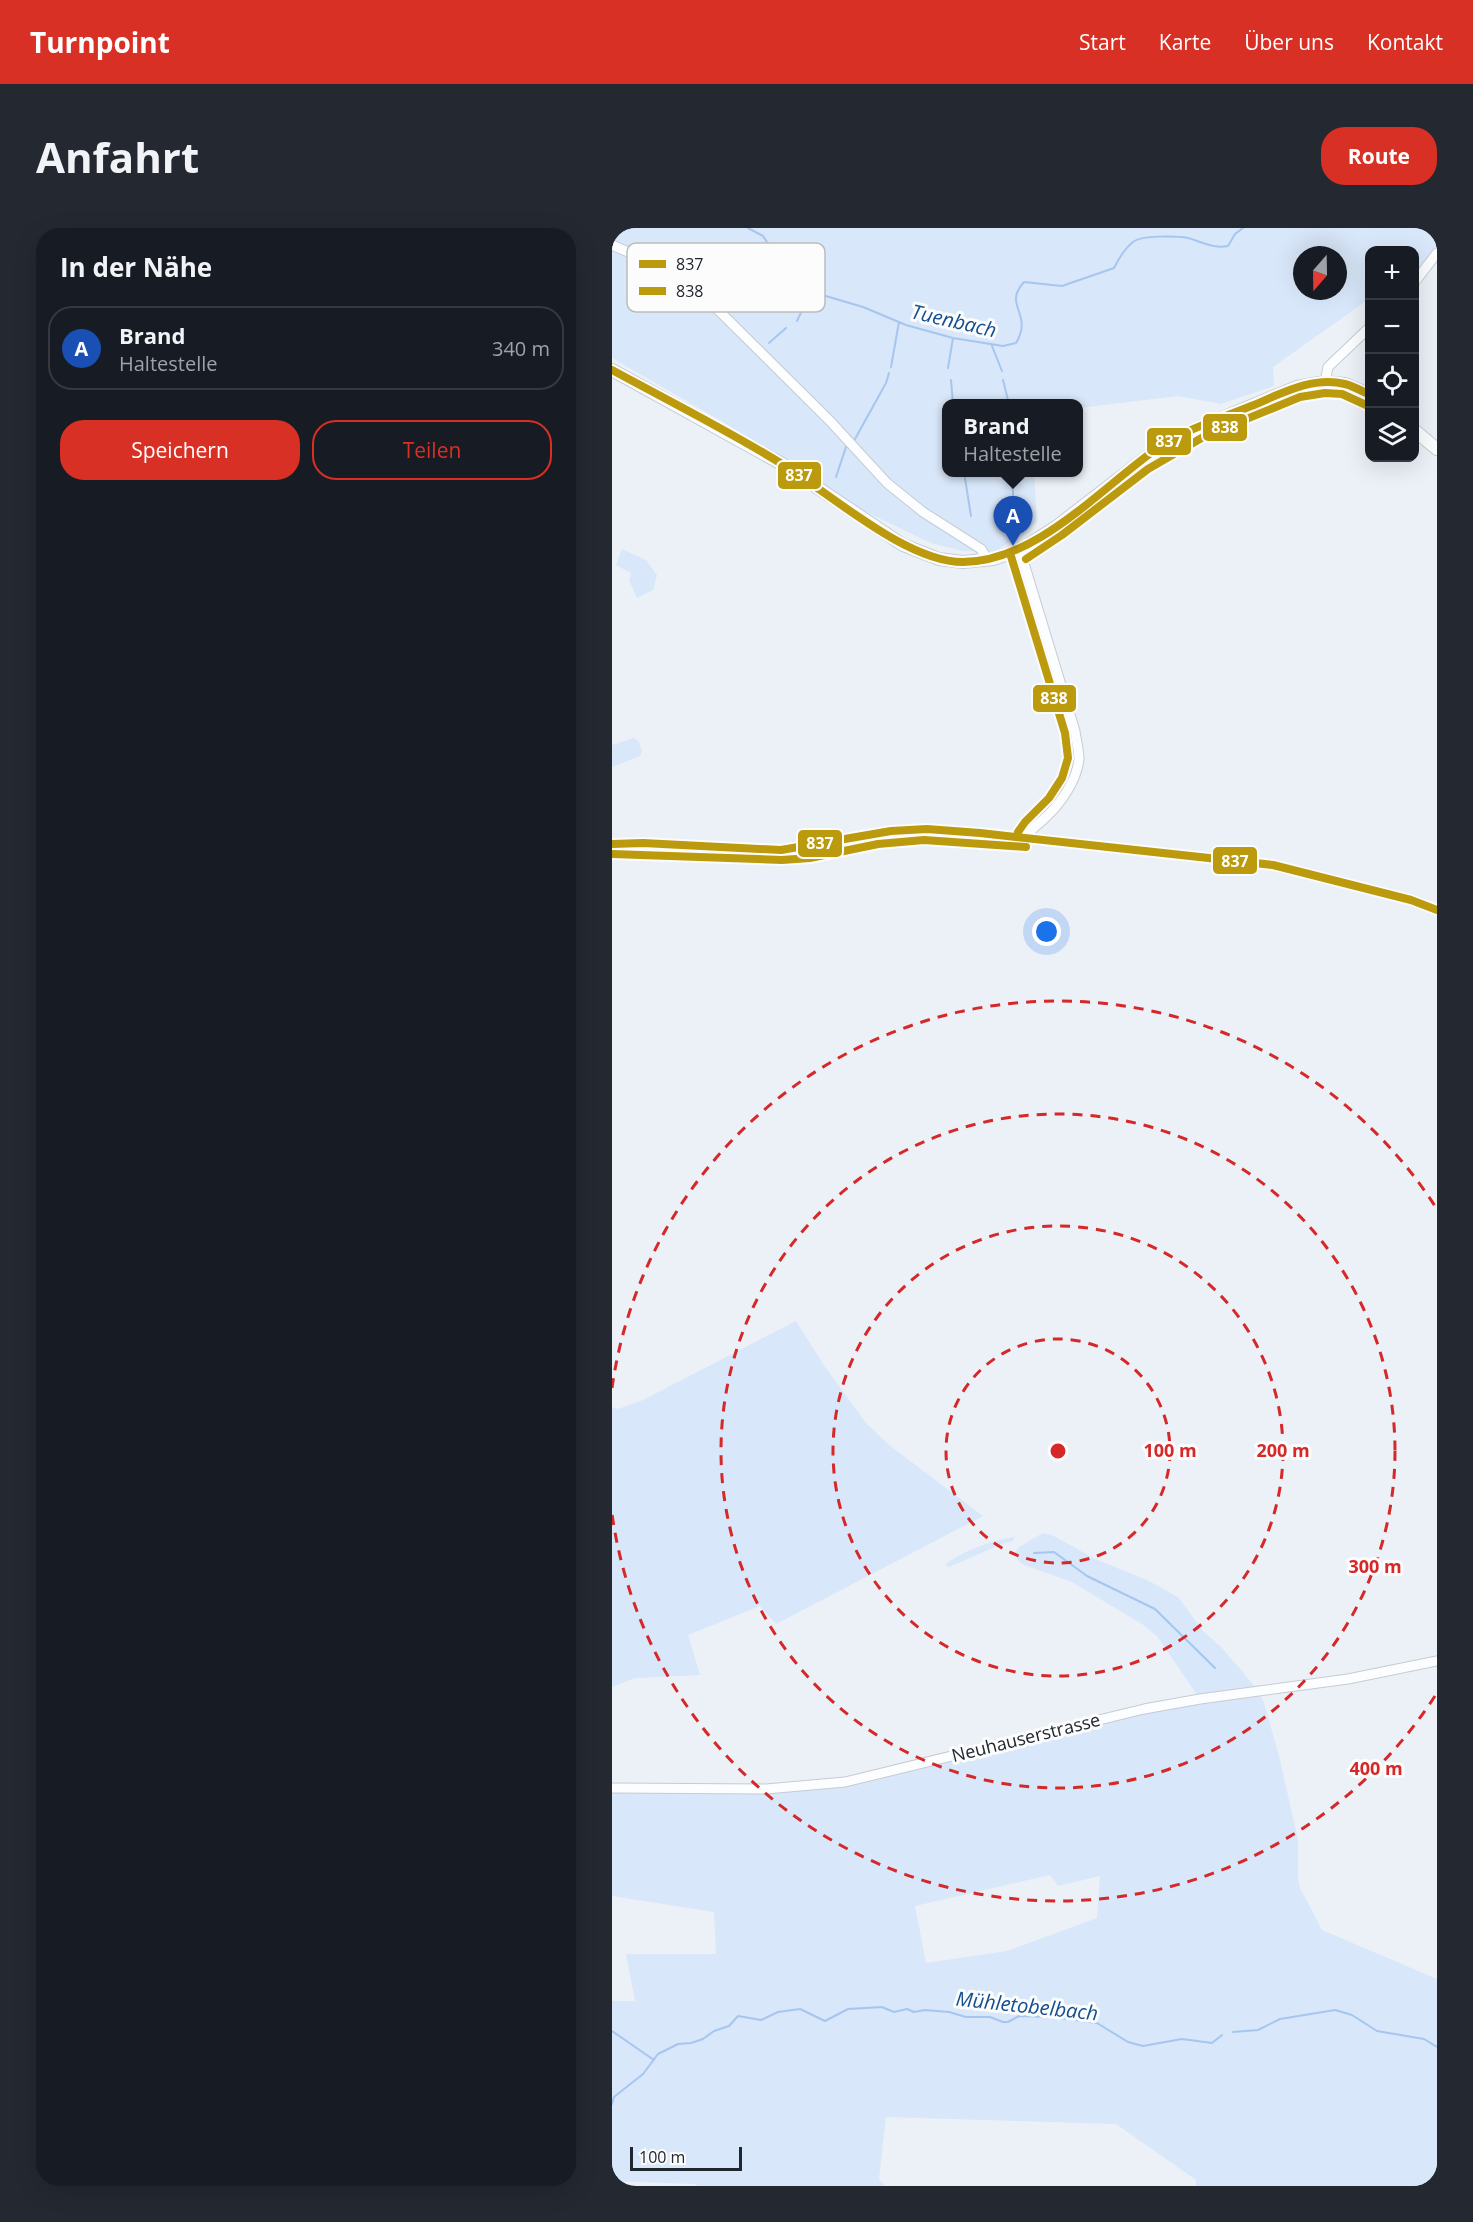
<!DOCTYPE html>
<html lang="de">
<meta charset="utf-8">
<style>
body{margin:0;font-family:"Open Sans",sans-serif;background:#242831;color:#f1f3f6}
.controls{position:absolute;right:18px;top:18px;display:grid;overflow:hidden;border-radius:12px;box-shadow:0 6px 24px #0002}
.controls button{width:54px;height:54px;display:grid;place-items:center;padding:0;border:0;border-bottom:2px solid #363941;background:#171b24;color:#f1f3f6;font:30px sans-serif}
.compass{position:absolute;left:681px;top:18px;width:54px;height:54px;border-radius:50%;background:#171b24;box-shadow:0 6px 24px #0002;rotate:200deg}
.scale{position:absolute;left:18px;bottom:15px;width:112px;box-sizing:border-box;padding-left:6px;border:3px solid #20272f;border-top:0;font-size:16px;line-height:21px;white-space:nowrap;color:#20272f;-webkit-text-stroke:4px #fcfcfc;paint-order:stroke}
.you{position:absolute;left:435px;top:704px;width:21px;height:21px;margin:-15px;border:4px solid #fff;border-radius:50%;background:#1a73e8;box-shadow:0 0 0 9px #1a73e833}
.badge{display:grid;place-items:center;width:39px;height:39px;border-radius:50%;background:#d93025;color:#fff;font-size:20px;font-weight:700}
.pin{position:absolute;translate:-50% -50px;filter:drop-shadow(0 2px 3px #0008)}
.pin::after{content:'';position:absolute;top:32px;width:21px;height:18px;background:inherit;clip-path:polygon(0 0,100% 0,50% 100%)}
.popup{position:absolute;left:330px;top:171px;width:141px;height:78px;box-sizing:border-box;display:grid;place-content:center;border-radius:12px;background:#171b24;filter:drop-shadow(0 2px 4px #0005);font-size:20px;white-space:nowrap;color:#9ea1a6}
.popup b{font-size:22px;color:#f1f3f6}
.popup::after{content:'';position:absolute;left:50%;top:100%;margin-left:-12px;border:12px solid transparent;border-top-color:#171b24}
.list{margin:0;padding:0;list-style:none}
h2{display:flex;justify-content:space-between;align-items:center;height:78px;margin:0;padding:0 24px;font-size:26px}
h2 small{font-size:20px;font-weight:400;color:#9ea1a6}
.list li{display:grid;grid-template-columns:39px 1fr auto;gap:18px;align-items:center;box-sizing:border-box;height:84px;margin:0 12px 12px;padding:0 12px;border:2px solid #363941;border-radius:24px}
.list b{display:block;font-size:22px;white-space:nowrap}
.list p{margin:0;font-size:20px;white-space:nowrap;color:#9ea1a6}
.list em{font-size:20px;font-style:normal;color:#9ea1a6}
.actions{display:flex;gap:12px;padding:18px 24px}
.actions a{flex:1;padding:14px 0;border:2px solid #d93025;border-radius:24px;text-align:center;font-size:21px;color:#d93025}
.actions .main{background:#d93025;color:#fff}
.icon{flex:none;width:33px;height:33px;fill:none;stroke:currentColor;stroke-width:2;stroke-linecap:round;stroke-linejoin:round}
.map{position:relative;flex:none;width:825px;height:1958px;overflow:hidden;border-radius:24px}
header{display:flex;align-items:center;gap:36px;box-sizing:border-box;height:84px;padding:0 30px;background:#d93025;color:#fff}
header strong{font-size:28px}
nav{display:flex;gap:33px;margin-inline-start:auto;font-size:21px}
.intro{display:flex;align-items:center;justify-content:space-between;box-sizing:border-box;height:144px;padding:0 36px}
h1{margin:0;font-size:42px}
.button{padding:15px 27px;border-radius:24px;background:#d93025;color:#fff;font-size:21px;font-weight:700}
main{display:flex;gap:36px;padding:0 36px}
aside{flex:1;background:#171b24;border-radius:24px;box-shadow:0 6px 24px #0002}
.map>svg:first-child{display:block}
</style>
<header>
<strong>Turnpoint</strong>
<nav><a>Start</a><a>Karte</a><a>Über uns</a><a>Kontakt</a></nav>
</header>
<div class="intro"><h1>Anfahrt</h1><a class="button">Route</a></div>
<main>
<aside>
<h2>In der Nähe<small></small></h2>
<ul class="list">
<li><span class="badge" style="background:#1a4fb4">A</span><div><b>Brand</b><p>Haltestelle</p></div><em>340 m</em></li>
</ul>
<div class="actions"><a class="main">Speichern</a><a>Teilen</a></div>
</aside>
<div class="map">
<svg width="825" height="1958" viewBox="0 0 825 1958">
<rect width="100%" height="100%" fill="#ebf1f7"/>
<path fill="#d8e7f9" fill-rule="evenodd" d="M0,0H825C825,28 825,30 803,45L802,22H758L757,71L661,139L662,158L609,176L566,168L467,180V176H335V244L422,245L425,294L383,324L350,323L319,315L252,283L116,197L0,130ZM690,27H726V63H690Z
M10,321L34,332L45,347L41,362L25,370L17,352L19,345L4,337Z
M22,510L27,514L30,523L28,528L0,539V517Z
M184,1093L211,1136L254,1195L277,1217L371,1288L164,1396L148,1378L76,1407L88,1447L23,1450L0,1459V1179L6,1181L31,1172Z
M431,1305L440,1307L483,1331L535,1352L566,1369L591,1403L609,1419L629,1442L647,1464L652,1475L667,1528L686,1612V1650L688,1660L710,1702L825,1751V1958H584V1952L504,1896L274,1889L267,1951L273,1958H85L84,1956L0,1953V1773H23L14,1726H104L102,1684L0,1668V1560L154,1561L233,1554L588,1471L545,1408L530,1396L460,1354L412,1337L406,1332L403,1324L407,1319ZM438,1647L446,1658L488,1648L485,1690L395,1723L314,1735L303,1678Z
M403,1309L401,1313L390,1316L337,1339L333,1337C347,1324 384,1311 403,1309Z"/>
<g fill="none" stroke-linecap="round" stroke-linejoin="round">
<path stroke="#a6c6ef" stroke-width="2" d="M136,0L151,8L166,31L207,66L251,79L294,97L341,110L391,118L404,115C422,85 390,78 412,54L450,58L502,40C507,30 512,21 521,14C529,7 565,8 576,10C590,14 602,21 616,18L623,6L631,0
M185,93L195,72L206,66
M157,115L174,100
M380,118L390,143
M279,139L287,94
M336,140L341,110
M339,152L341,176
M391,152L397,176
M243,211L274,155L277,145
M352,244L359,288
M396,244L401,263V278
M224,249L234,219
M422,1325L442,1324L475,1348L543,1381L603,1440
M0,1803L42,1832
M621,1804L646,1802L668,1791L723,1782L740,1787L765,1803L812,1811L825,1819
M0,1876L2,1869L31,1846L46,1826L66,1816L79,1815L91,1811L102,1803L117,1798L126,1788L149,1792L166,1784L188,1781L213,1793L236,1781L270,1779L282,1784L295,1781L302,1784L313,1782L337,1784L354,1789H378L391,1794H396L407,1788L440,1789L485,1795L516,1814L531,1818L570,1811L600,1815L610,1807"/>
<defs>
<path id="street" d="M0,17L60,43L79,55L218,193L275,255L311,284L369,321L376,332
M802,55L825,25
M713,154L716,139L758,99
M408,322L463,503C464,512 467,522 467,531C465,552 449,575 434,589C428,595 418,601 415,609
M0,616L31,615L126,621L169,622L279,603L315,601L368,605L661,637L799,672L825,682
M0,1560L154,1561L233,1554L532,1481L588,1471L736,1451L825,1433"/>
<path id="secondary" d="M0,142L170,236L291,317L327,331L351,334L381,331L408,322L444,299L545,221L588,199L685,159L713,154L733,156L758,167
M802,202L825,221"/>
</defs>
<use href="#street" stroke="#c6ccd2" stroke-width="11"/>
<use href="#secondary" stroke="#c6ccd2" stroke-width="14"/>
<use href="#street" stroke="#fcfdfe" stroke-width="9"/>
<use href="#secondary" stroke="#fcfdfe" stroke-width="12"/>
<defs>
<path id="bus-1" d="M0,142C57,173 115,202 170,236C219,266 294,334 351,334C423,334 487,262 543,222C572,202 609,190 642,177C670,165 701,148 733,156C741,158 750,163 758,167
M0,616L31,615L169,622L279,603L315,601L368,605L661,637L799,672L825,682"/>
<path id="bus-2" d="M398,325L453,505L456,530L450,550L437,570L413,594L406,604
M414,331L450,307L536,241L593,208L688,169L713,165L730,166L754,177
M0,626L170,632L198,630L266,616L312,612L414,619"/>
</defs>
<use href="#bus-1" stroke="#fcfcfc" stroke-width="12"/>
<use href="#bus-2" stroke="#fcfcfc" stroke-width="12"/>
<use href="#bus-1" stroke="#bc9a0e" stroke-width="8"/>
<use href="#bus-2" stroke="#bc9a0e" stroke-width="8"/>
</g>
<g fill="none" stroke="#d62828" stroke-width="3" stroke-dasharray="10 8">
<circle cx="446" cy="1223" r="112"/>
<circle cx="446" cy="1223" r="225"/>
<circle cx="446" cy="1223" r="337"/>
<path d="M823 1468A450 450 0 0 1 0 1286M0 1160A450 450 0 0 1 823 978"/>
</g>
<g text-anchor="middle" stroke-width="6" stroke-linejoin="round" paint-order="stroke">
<g font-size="18" fill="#20272f" stroke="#fcfcfc">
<text transform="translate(414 1510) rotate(-14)" y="6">Neuhauserstrasse</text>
</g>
<g font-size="20" font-style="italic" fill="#124e8f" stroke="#fcfcfc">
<text transform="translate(342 93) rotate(13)" y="7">Tuenbach</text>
<text transform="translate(415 1778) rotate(6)" y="7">Mühletobelbach</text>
</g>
</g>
<rect x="15" y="15" width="198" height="69" rx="9" fill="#fcfcfc" stroke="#babcbe" stroke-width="1.5"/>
<rect x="27" y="32" width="27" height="8" fill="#bc9a0e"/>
<rect x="27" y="59" width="27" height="8" fill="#bc9a0e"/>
<g font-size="16" fill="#20272f">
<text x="64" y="42">837</text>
<text x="64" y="69">838</text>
</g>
<circle cx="446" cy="1223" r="9" fill="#d62828" stroke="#fcfcfc" stroke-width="3"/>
<g font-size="18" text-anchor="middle" font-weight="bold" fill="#d62828" stroke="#fcfcfc" stroke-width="6" stroke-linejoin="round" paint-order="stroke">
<text x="558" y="1229">100 m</text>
<text x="671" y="1229">200 m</text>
<text x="763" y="1345">300 m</text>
<text x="764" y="1547">400 m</text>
</g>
<g stroke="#fcfcfc" stroke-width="2">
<rect x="590" y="185" width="46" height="29" rx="6" fill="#bc9a0e"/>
<rect x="534" y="199" width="46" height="29" rx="6" fill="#bc9a0e"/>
<rect x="165" y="233" width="45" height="29" rx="6" fill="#bc9a0e"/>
<rect x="420" y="456" width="45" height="29" rx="6" fill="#bc9a0e"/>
<rect x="185" y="601" width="46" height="29" rx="6" fill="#bc9a0e"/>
<rect x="600" y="618" width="46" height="29" rx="6" fill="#bc9a0e"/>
</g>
<g font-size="16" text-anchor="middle" font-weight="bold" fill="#fff">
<text x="613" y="205">838</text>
<text x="557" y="219">837</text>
<text x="187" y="253">837</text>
<text x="442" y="476">838</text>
<text x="208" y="621">837</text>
<text x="623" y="639">837</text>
</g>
</svg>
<div class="controls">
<button>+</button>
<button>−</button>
<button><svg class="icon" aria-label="locate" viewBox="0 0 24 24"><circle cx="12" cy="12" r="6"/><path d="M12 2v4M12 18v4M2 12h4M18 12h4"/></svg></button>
<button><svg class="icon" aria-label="layers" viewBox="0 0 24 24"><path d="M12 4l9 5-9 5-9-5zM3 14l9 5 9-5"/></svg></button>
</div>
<svg class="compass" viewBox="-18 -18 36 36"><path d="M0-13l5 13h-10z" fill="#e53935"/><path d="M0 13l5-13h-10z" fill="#9ea1a6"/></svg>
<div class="scale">100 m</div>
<div class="you"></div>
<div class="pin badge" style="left:401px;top:318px;background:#1a4fb4">A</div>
<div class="popup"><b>Brand</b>Haltestelle</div>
</div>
</main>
